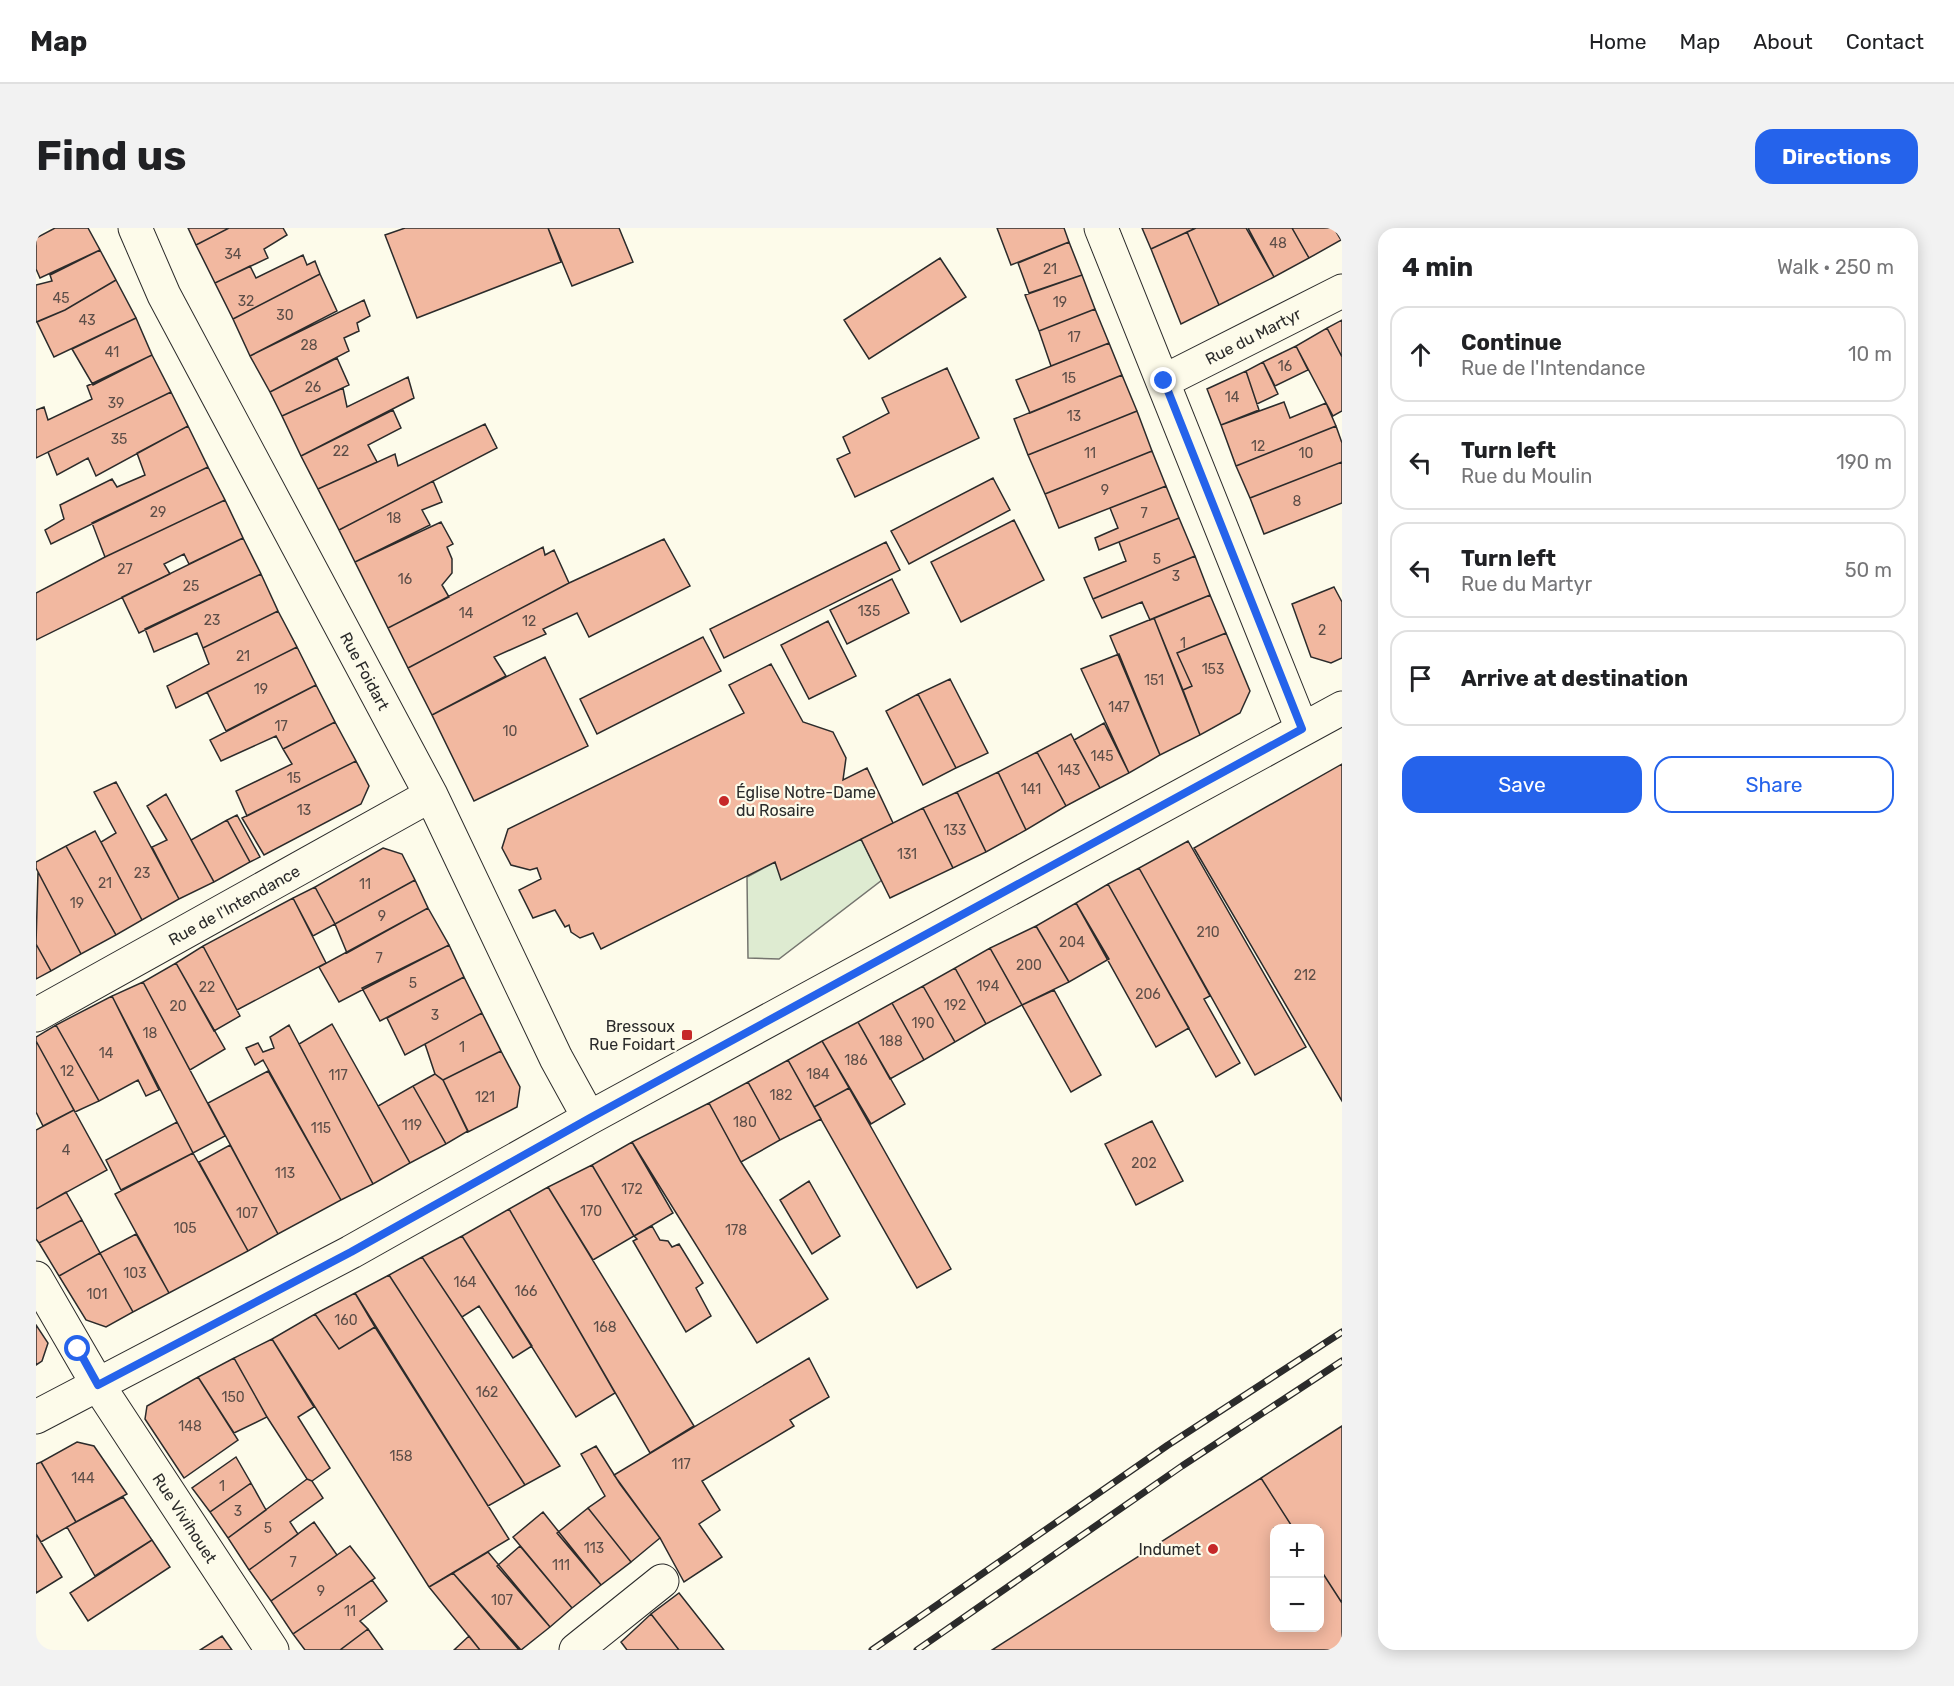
<!DOCTYPE html>
<meta charset="utf-8">
<style>
body{margin:0;font-family:Rubik,sans-serif;background:#f2f2f2;color:#202124}
.controls{position:absolute;right:18px;bottom:18px;display:grid;overflow:hidden;border-radius:12px;box-shadow:0 3px 15px #0003}
.controls button{width:54px;height:54px;display:grid;place-items:center;padding:0;border:0;border-bottom:2px solid #e0e0e0;background:#fff;color:#202124;font:30px sans-serif}
.stop{position:absolute;width:18px;height:18px;margin:-14px;border:4px solid #2563eb;border-radius:50%;background:#fff}
.stop.end{background:#2563eb;border-color:#fff;box-shadow:0 2px 6px #0008}
.list{margin:0;padding:0;list-style:none}
h2{display:flex;justify-content:space-between;align-items:center;height:78px;margin:0;padding:0 24px;font-size:26px}
h2 small{font-size:20px;font-weight:400;color:#757577}
.list li{display:grid;grid-template-columns:39px 1fr auto;gap:18px;align-items:center;box-sizing:border-box;height:96px;margin:0 12px 12px;padding:0 12px;border:2px solid #e0e0e0;border-radius:18px}
.list b{display:block;font-size:22px;white-space:nowrap}
.list p{margin:0;font-size:20px;white-space:nowrap;color:#757577}
.list em{font-size:20px;font-style:normal;color:#757577}
.actions{display:flex;gap:12px;padding:18px 24px}
.actions a{flex:1;padding:14px 0;border:2px solid #2563eb;border-radius:18px;text-align:center;font-size:21px;color:#2563eb}
.actions .main{background:#2563eb;color:#fff}
.icon{flex:none;width:33px;height:33px;fill:none;stroke:currentColor;stroke-width:2;stroke-linecap:round;stroke-linejoin:round}
.map{position:relative;flex:none;width:1306px;height:1422px;overflow:hidden;border-radius:18px}
header{display:flex;align-items:center;gap:36px;box-sizing:border-box;height:84px;padding:0 30px;background:#fff;border-bottom:2px solid #e0e0e0}
header strong{font-size:28px}
nav{display:flex;gap:33px;margin-inline-start:auto;font-size:21px}
.intro{display:flex;align-items:center;justify-content:space-between;box-sizing:border-box;height:144px;padding:0 36px}
h1{margin:0;font-size:42px}
.button{padding:15px 27px;border-radius:18px;background:#2563eb;color:#fff;font-size:21px;font-weight:700}
main{display:flex;gap:36px;padding:0 36px}
aside{flex:1;background:#fff;border-radius:18px;box-shadow:0 3px 15px #0003}
.map>svg:first-child{display:block}
</style>
<header>
<strong>Map</strong>
<nav><a>Home</a><a>Map</a><a>About</a><a>Contact</a></nav>
</header>
<div class="intro"><h1>Find us</h1><a class="button">Directions</a></div>
<main>
<div class="map">
<svg width="1306" height="1422" viewBox="0 0 1306 1422">
<rect width="100%" height="100%" fill="#fdfbea"/>
<path fill="#deebd1" stroke="#74746e" stroke-width="1.5" d="M825,611L846,652L743,731L712,730L711,649L739,634Z"/>
<path fill="#f2b8a0" stroke="#2b2b2b" stroke-width="1.5" d="M19,0H52L64,22L4,50L0,41V10Z
M152,0H193L160,17Z
M193,0H247L251,7L228,21L232,30L179,55L160,17Z
M369,0H512L525,34L381,90L349,7Z
M512,0H583L597,34L536,58Z
M961,0H1028L1033,14L975,37Z
M1106,0H1160L1115,21Z
M1160,0H1210L1238,49L1183,77L1151,4Z
M1212,0H1256L1273,30L1238,49Z
M1256,0H1298L1305,12L1273,30Z
M1151,4L1183,77L1145,96L1115,21Z
M1033,14L1046,47L993,65L982,35Z
M64,22L80,52L29,82L0,94V57L16,53L14,47Z
M267,27L271,37L279,33L284,46L197,91L179,55L214,38L220,50Z
M904,30L930,69L833,131L808,92Z
M284,46L301,83L214,128L197,91Z
M1046,47L1059,81L1003,103L989,67Z
M80,52L100,90L18,129L1,94L29,82Z
M328,72L334,88L321,95L323,103L308,110L313,123L234,164L214,128Z
M1059,81L1073,115L1015,138L1003,103Z
M100,90L116,127L57,157L36,121Z
M1306,92V129L1291,100Z
M1291,100L1306,129V183L1297,188L1260,118Z
M1073,115L1086,147L994,185L980,152Z
M1260,118L1272,142L1239,158L1227,134Z
M116,127L135,164L0,230V182L8,179L12,192L56,171L51,158Z
M301,130L313,157L246,188L234,164Z
M1227,134L1242,166L1221,176L1210,143Z
M911,140L943,210L819,269L801,231L814,225L807,209L853,185L846,170Z
M1210,143L1223,182L1185,197L1171,161Z
M1086,147L1101,183L992,227L978,191Z
M372,149L378,170L265,228L246,188L307,160L311,179Z
M135,164L152,198L60,248L52,230L21,247L12,224Z
M1248,174L1254,190L1290,175L1300,198L1200,238L1185,197Z
M357,182L365,200L332,217L341,234L282,261L265,228Z
M1101,183L1116,223L1009,266L992,227Z
M449,196L461,220L303,302L282,261L359,226L362,238Z
M152,198L172,239L15,316L9,302L28,291L24,277L76,251L81,259L109,247L101,225Z
M1300,198L1306,215V234L1214,270L1200,238Z
M1116,223L1130,258L1023,300L1009,266Z
M1306,234V275L1228,306L1214,270Z
M172,239L189,272L69,329L56,295Z
M957,250L974,282L873,336L855,303Z
M397,253L406,274L386,282L394,297L319,334L303,302Z
M1130,258L1143,290L1063,322L1059,310L1082,300L1074,280Z
M189,272L207,310L153,336L148,326L128,336L134,346L0,412V365L69,329Z
M1143,290L1159,328L1057,371L1048,350L1090,333L1083,314Z
M978,292L1008,352L925,394L895,334Z
M405,294L417,316L411,319L416,331V345L406,357L413,369L352,400L319,334Z
M207,310L225,346L103,405L86,369Z
M628,311L654,358L553,409L541,385L507,401L510,406L458,429L470,448L396,487L372,440L533,355Z
M850,314L864,342L688,430L674,401Z
M507,319L509,327L518,322L533,355L372,440L352,400Z
M1159,328L1174,367L1114,392L1106,374L1066,390L1057,371Z
M225,346L242,383L167,420L161,405L118,424L109,401Z
M856,351L873,385L811,416L794,382Z
M1298,359L1306,374V430L1295,435L1275,429L1256,376Z
M1174,367L1190,405L1141,425L1156,458L1147,462L1118,390Z
M242,383L261,419L140,480L131,458L173,436L167,420Z
M1118,390L1164,507L1124,527L1074,408Z
M792,393L820,448L773,471L745,417Z
M1190,405L1214,463L1204,485L1164,507L1147,462L1156,458L1141,425Z
M667,409L685,443L561,506L544,471Z
M261,419L280,457L190,503L171,464Z
M1083,426L1124,527L1093,545L1045,441Z
M509,429L552,518L438,573L396,487Z
M735,436L767,494L797,504L810,530L807,552L831,540L857,595L745,652L739,634L565,721L557,705L544,710L535,704L533,697L529,699L519,682L497,690L483,662L505,651L501,640L494,642L475,637L466,620L472,601L708,485L693,457Z
M914,451L952,525L920,540L882,466Z
M280,457L299,494L247,521L240,508L185,533L174,512Z
M882,466L920,540L887,557L850,483Z
M299,494L320,533L211,588L200,563L256,536L247,521Z
M1068,495L1093,545L1064,560L1038,512Z
M1035,506L1064,560L1030,578L1001,524Z
M1001,524L1030,578L990,602L962,544Z
M320,533L333,558L325,576L228,627L206,590Z
M1306,536V873L1158,620Z
M962,544L990,602L950,624L921,564Z
M80,554L143,671L106,692L65,614L80,605L58,564Z
M921,564L950,624L917,640L887,580Z
M130,566L178,654L143,671L116,619L131,612L111,578Z
M887,580L917,640L854,670L825,611Z
M201,587L224,629L214,634L191,592Z
M191,592L214,634L178,654L155,612Z
M59,603L106,692L80,707L30,618Z
M1152,613L1270,819L1219,847L1103,640Z
M30,618L80,707L45,726L0,640V634Z
M347,620L366,626L379,652L299,696L279,659Z
M1103,640L1174,768L1168,771L1204,835L1180,849L1072,656Z
M2,644L45,726L15,743L0,716Z
M379,652L392,680L311,725L299,696Z
M1072,656L1153,800L1120,819L1040,675Z
M279,659L299,696L277,708L257,670Z
M257,670L290,735L201,782L167,718Z
M1040,675L1073,731L1033,754L1000,698Z
M392,680L413,717L303,774L283,739Z
M1000,698L1033,754L986,777L954,720Z
M0,716L15,743L0,751Z
M413,717L428,749L344,793L326,760Z
M167,718L204,788L178,803L140,735Z
M954,720L986,777L950,796L919,740Z
M140,735L189,821L154,842L107,754Z
M919,740L950,796L919,814L887,758Z
M428,749L446,785L369,827L351,790Z
M107,754L189,908L157,925L76,768Z
M887,758L919,814L888,832L856,775Z
M1018,762L1065,847L1035,864L986,777Z
M76,768L123,862L110,868L102,852L63,873L20,797Z
M856,775L888,832L854,851L822,794Z
M446,785L465,823L407,852L399,846L389,816Z
M822,794L869,876L835,896L786,813Z
M296,796L374,935L337,956L263,816Z
M20,797L63,873L39,884L0,813V809Z
M253,797L337,956L305,972L227,832L219,837L210,820L222,815L227,824L238,820L234,809Z
M0,813L38,882L7,898L0,884Z
M786,813L813,860L778,879L752,832Z
M465,823L484,859L481,879L432,904L407,852Z
M752,832L785,891L744,912L712,854Z
M232,843L305,972L242,1006L172,875Z
M399,846L407,852L432,903L410,916L377,858Z
M712,854L744,912L705,934L673,875Z
M377,858L410,916L374,935L342,878Z
M813,860L915,1041L881,1060L778,879Z
M673,875L705,934L792,1071L721,1115L596,914Z
M38,882L71,942L0,981V902Z
M1116,893L1147,953L1100,977L1069,916Z
M141,894L157,925L85,962L70,932Z
M596,914L637,985L598,1008L556,937Z
M194,917L242,1006L212,1023L163,934Z
M157,925L212,1023L133,1065L79,966Z
M556,937L598,1008L557,1032L512,959Z
M773,953L804,1008L776,1026L744,972Z
M512,959L658,1198L614,1225L473,981Z
M30,964L46,992L3,1015L0,1011V981Z
M473,981L579,1165L540,1189L426,1008Z
M46,992L64,1025L23,1048L3,1015Z
M616,998L624,1012L632,1013L636,1019L643,1016L667,1055L660,1060L675,1088L650,1104L597,1013L601,1011L598,1008Z
M100,1006L133,1065L97,1084L64,1025Z
M426,1008L496,1118L477,1130L443,1078L426,1089L386,1029Z
M64,1025L97,1084L70,1099L50,1092L23,1048Z
M386,1029L426,1089L524,1238L489,1257L353,1047Z
M353,1047L489,1257L452,1278L319,1065Z
M319,1065L339,1099L303,1121L279,1086Z
M279,1086L303,1121L339,1099L473,1311L393,1359L236,1111Z
M0,1097L12,1115L6,1133L0,1137Z
M236,1111L278,1179L262,1189L294,1240L276,1253L271,1251L231,1189L198,1130Z
M198,1130L231,1189L198,1205L162,1149Z
M773,1130L793,1169L754,1192L758,1198L666,1253L684,1282L663,1296L686,1329L648,1354L624,1310L578,1247Z
M162,1149L202,1212L148,1250L109,1191L111,1178Z
M1306,1198V1375L1284,1341V1300H1257L1225,1250Z
M41,1214L58,1218L91,1266L40,1294L5,1234Z
M560,1218L584,1256L624,1310L595,1334L552,1280L569,1268L545,1226Z
M200,1229L215,1255L174,1284L156,1260Z
M5,1234L40,1294L5,1314L0,1306V1236Z
M1225,1250L1257,1300H1238V1400H1284V1341L1306,1375V1422H956Z
M271,1251L276,1253L287,1270L254,1294L262,1306L213,1342L192,1310Z
M215,1255L230,1282L192,1310L174,1284Z
M87,1269L116,1312L59,1348L31,1299Z
M552,1280L595,1334L565,1357L521,1305Z
M507,1284L565,1357L536,1380L477,1309Z
M278,1294L301,1327L235,1373L213,1342Z
M0,1306L26,1349L0,1365Z
M116,1312L134,1339L52,1393L34,1365Z
M314,1318L339,1350L257,1406L235,1373Z
M484,1318L536,1380L514,1399L461,1338Z
M452,1324L514,1399L485,1422L417,1345Z
M417,1345L483,1422H444L393,1359Z
M336,1352L351,1373L324,1393L332,1401L304,1422H269L257,1406Z
M643,1365L688,1422H643L615,1386Z
M615,1386L643,1422H591L585,1414Z
M332,1401L347,1422H304Z
M186,1408L196,1422H164Z
M433,1408L444,1422H418Z"/>
<g fill="none" stroke-linecap="round" stroke-linejoin="round">
<defs>
<path id="street" d="M99,0L128,67L395,567L520,830L553,890
M1065,0L1266,501
M1128,153L1306,63
M0,787L395,567
M0,1050L62,1157L236,1422
M0,1189L315,1024L553,890L1306,480
M540,1422L626,1353"/>
</defs>
<use href="#street" stroke="#2b2b2b" stroke-width="35"/>
<use href="#street" stroke="#fdfbea" stroke-width="33"/>
<defs>
<path id="rail" d="M836,1422L1132,1217L1306,1104
M881,1422L1146,1238L1306,1133"/>
</defs>
<use href="#rail" stroke="#2b2b2b" stroke-width="7"/>
<use href="#rail" stroke="#fdfbea" stroke-width="4.5" stroke-dasharray="14" stroke-linecap="butt"/>
</g>
<g fill="none" stroke-linecap="round" stroke-linejoin="round">
<path stroke="#2563eb" stroke-width="8" d="M42,1121L62,1157L315,1024L554,890L1266,501L1128,153"/>
</g>
<g fill="#c62828" stroke="#fdfbea" stroke-width="2">
<circle cx="688" cy="573" r="6"/>
<rect x="645" y="801" width="12" height="12" rx="3"/>
<circle cx="1177" cy="1321" r="6"/>
</g>
<g text-anchor="middle" stroke-width="4.5" stroke-linejoin="round" paint-order="stroke">
<g font-size="14" fill="#5d4e48">
<text x="1242" y="20">48</text>
<text x="197" y="31">34</text>
<text x="1014" y="46">21</text>
<text x="25" y="75">45</text>
<text x="210" y="78">32</text>
<text x="1024" y="79">19</text>
<text x="249" y="92">30</text>
<text x="51" y="97">43</text>
<text x="1038" y="114">17</text>
<text x="273" y="122">28</text>
<text x="76" y="129">41</text>
<text x="1249" y="143">16</text>
<text x="1033" y="155">15</text>
<text x="277" y="164">26</text>
<text x="1196" y="174">14</text>
<text x="80" y="180">39</text>
<text x="1038" y="193">13</text>
<text x="83" y="216">35</text>
<text x="1222" y="223">12</text>
<text x="305" y="228">22</text>
<text x="1054" y="230">11</text>
<text x="1270" y="230">10</text>
<text x="1069" y="267">9</text>
<text x="1261" y="278">8</text>
<text x="122" y="289">29</text>
<text x="1108" y="290">7</text>
<text x="358" y="295">18</text>
<text x="1121" y="336">5</text>
<text x="89" y="346">27</text>
<text x="1140" y="353">3</text>
<text x="369" y="356">16</text>
<text x="155" y="363">25</text>
<text x="833" y="388">135</text>
<text x="430" y="390">14</text>
<text x="176" y="397">23</text>
<text x="493" y="398">12</text>
<text x="1286" y="407">2</text>
<text x="1147" y="420">1</text>
<text x="207" y="433">21</text>
<text x="1177" y="446">153</text>
<text x="1118" y="457">151</text>
<text x="225" y="466">19</text>
<text x="1083" y="484">147</text>
<text x="245" y="503">17</text>
<text x="474" y="508">10</text>
<text x="1066" y="533">145</text>
<text x="1033" y="547">143</text>
<text x="258" y="555">15</text>
<text x="995" y="566">141</text>
<text x="268" y="587">13</text>
<text x="919" y="607">133</text>
<text x="871" y="631">131</text>
<text x="106" y="650">23</text>
<text x="69" y="660">21</text>
<text x="329" y="661">11</text>
<text x="41" y="680">19</text>
<text x="346" y="693">9</text>
<text x="1172" y="709">210</text>
<text x="1036" y="719">204</text>
<text x="343" y="735">7</text>
<text x="993" y="742">200</text>
<text x="1269" y="752">212</text>
<text x="377" y="760">5</text>
<text x="952" y="763">194</text>
<text x="171" y="764">22</text>
<text x="1112" y="771">206</text>
<text x="919" y="782">192</text>
<text x="142" y="783">20</text>
<text x="399" y="792">3</text>
<text x="887" y="800">190</text>
<text x="114" y="810">18</text>
<text x="855" y="818">188</text>
<text x="426" y="824">1</text>
<text x="70" y="830">14</text>
<text x="820" y="837">186</text>
<text x="31" y="848">12</text>
<text x="782" y="851">184</text>
<text x="302" y="852">117</text>
<text x="745" y="872">182</text>
<text x="449" y="874">121</text>
<text x="709" y="899">180</text>
<text x="376" y="902">119</text>
<text x="285" y="905">115</text>
<text x="30" y="927">4</text>
<text x="1108" y="940">202</text>
<text x="249" y="950">113</text>
<text x="596" y="966">172</text>
<text x="555" y="988">170</text>
<text x="211" y="990">107</text>
<text x="149" y="1005">105</text>
<text x="700" y="1007">178</text>
<text x="99" y="1050">103</text>
<text x="429" y="1059">164</text>
<text x="490" y="1068">166</text>
<text x="61" y="1071">101</text>
<text x="310" y="1097">160</text>
<text x="569" y="1104">168</text>
<text x="451" y="1169">162</text>
<text x="197" y="1174">150</text>
<text x="154" y="1203">148</text>
<text x="365" y="1233">158</text>
<text x="645" y="1241">117</text>
<text x="47" y="1255">144</text>
<text x="186" y="1263">1</text>
<text x="202" y="1288">3</text>
<text x="232" y="1305">5</text>
<text x="558" y="1325">113</text>
<text x="257" y="1339">7</text>
<text x="525" y="1342">111</text>
<text x="285" y="1368">9</text>
<text x="466" y="1377">107</text>
<text x="314" y="1388">11</text>
</g>
<g font-size="16" fill="#2b2b2b" stroke="#fdfbea">
<text transform="translate(1217 108) rotate(-27)" y="6">Rue du Martyr</text>
<text transform="translate(329 443) rotate(62)" y="6">Rue Foidart</text>
<text transform="translate(198 677) rotate(-29)" y="6">Rue de l'Intendance</text>
<text transform="translate(149 1290) rotate(57)" y="6">Rue Vivihouet</text>
</g>
<g font-size="16" fill="#2b2b2b" stroke="#fdfbea" text-anchor="end">
<text x="700" y="570" text-anchor="start">Église Notre-Dame<tspan x="700" dy="18">du Rosaire</tspan></text>
<text x="639" y="804">Bressoux<tspan x="639" dy="18">Rue Foidart</tspan></text>
<text x="1165" y="1327">Indumet</text>
</g>
</g>
</svg>
<div class="controls">
<button>+</button>
<button>−</button>
</div>
<div class="stop" style="left:42px;top:1121px"></div>
<div class="stop end" style="left:1128px;top:153px"></div>
</div>
<aside>
<h2>4 min<small>Walk · 250 m</small></h2>
<ul class="list">
<li><svg class="icon" aria-label="ahead" viewBox="0 0 24 24"><path d="M12 20V5M6 11l6-6 6 6"/></svg><div><b>Continue</b><p>Rue de l'Intendance</p></div><em>10 m</em></li>
<li><svg class="icon" aria-label="left" viewBox="0 0 24 24"><path d="M17 20v-9H6M10 6l-5 5 5 5"/></svg><div><b>Turn left</b><p>Rue du Moulin</p></div><em>190 m</em></li>
<li><svg class="icon" aria-label="left" viewBox="0 0 24 24"><path d="M17 20v-9H6M10 6l-5 5 5 5"/></svg><div><b>Turn left</b><p>Rue du Martyr</p></div><em>50 m</em></li>
<li><svg class="icon" aria-label="arrive" viewBox="0 0 24 24"><path d="M6 21V4h12l-3 4 3 4H6"/></svg><div><b>Arrive at destination</b></div></li>
</ul>
<div class="actions"><a class="main">Save</a><a>Share</a></div>
</aside>
</main>
